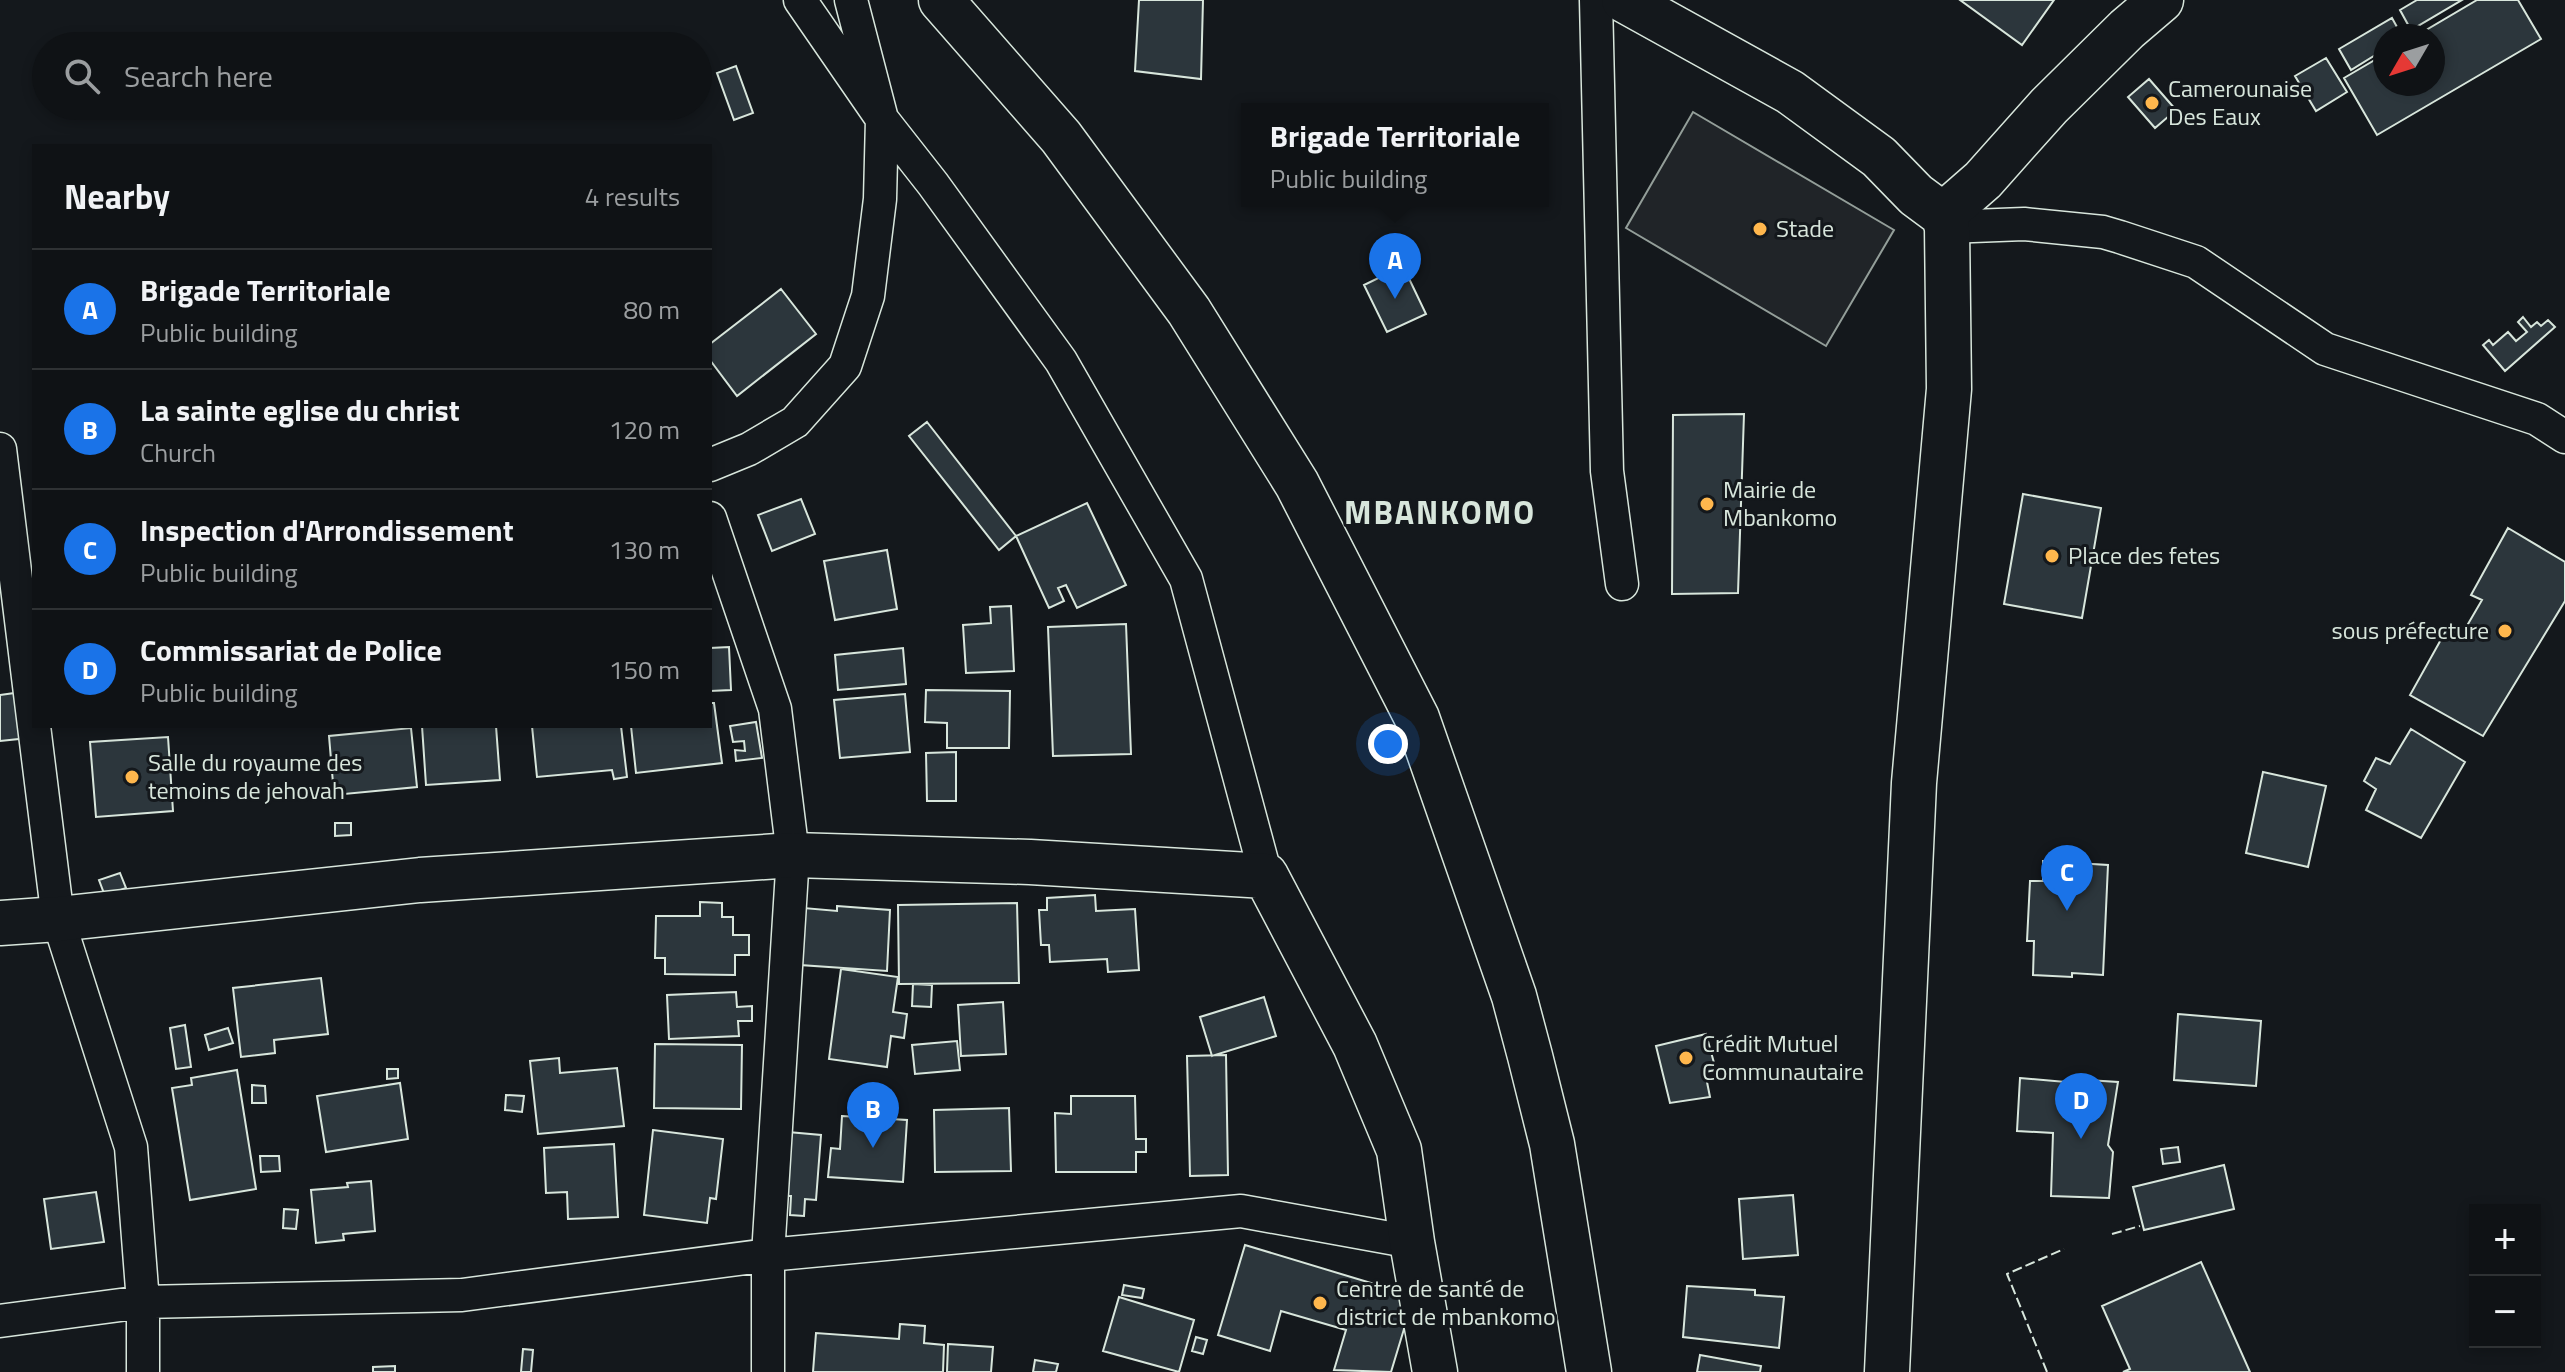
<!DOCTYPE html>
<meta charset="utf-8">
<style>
body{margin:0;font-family:"Titillium Web",sans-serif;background:#181b1e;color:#f1f3f6}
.controls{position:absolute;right:24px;bottom:24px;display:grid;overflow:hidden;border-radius:0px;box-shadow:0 4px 12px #0003}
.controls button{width:72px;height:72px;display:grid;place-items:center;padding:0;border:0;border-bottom:2px solid #2f3234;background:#0f1215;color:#f1f3f6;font:40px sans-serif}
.compass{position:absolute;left:2373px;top:24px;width:72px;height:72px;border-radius:50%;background:#0f1215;box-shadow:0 4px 12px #0003;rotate:231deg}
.you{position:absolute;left:1388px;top:744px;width:28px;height:28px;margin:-20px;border:6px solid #fff;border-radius:50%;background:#1a73e8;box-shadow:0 0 0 12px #1a73e833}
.badge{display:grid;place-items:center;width:52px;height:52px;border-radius:50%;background:#1a73e8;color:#fff;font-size:26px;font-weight:700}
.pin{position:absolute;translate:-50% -66px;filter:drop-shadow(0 2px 4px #0008)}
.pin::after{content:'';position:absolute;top:42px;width:28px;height:24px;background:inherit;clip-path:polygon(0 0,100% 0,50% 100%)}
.popup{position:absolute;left:1241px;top:103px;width:308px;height:104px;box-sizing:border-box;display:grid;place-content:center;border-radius:0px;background:#0f1215;filter:drop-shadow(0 2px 6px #0005);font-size:26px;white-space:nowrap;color:#9b9ea0}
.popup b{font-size:30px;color:#f1f3f6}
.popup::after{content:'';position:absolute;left:50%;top:100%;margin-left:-16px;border:16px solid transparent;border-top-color:#0f1215}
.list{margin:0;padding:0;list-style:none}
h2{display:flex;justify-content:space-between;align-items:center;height:104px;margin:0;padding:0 32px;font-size:34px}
h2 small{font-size:26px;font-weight:400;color:#9b9ea0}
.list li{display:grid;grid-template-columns:52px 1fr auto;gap:24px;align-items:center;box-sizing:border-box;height:120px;padding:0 32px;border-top:2px solid #2f3234}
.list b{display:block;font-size:30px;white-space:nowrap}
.list p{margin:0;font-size:26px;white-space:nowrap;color:#9b9ea0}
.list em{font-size:26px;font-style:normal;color:#9b9ea0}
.icon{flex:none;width:44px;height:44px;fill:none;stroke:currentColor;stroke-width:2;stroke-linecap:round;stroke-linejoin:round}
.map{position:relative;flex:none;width:2565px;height:1372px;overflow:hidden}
.search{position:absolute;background:#0f1215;box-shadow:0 4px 12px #0003;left:32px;top:32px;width:680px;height:88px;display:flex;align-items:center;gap:20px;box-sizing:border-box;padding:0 28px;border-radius:44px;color:#9b9ea0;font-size:30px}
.panel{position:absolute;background:#0f1215;box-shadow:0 4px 12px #0003;left:32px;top:144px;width:680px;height:584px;border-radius:0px}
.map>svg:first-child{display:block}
</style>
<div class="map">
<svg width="2565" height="1372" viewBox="0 0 2565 1372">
<rect width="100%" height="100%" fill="#14181c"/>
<path fill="#202428" stroke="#939e99" stroke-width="2" d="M1693,112L1894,230L1826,346L1626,228Z"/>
<path fill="#2c363c" stroke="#d8e6dc" stroke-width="2" d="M1139,0H1203L1201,79L1135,71Z
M1960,0H2054L2022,45Z
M2417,0H2462L2411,30L2400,10Z
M2477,0H2518L2541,39L2377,135L2344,78L2385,54V84H2433V36H2416Z
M2392,18L2402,36H2385V49L2351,70L2339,49Z
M2326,58L2347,92L2316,111L2295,76Z
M736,66L753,113L734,120L717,73Z
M2149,79L2176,110L2155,128L2128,97Z
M1403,266L1426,314L1387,332L1364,285Z
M781,289L816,334L737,396L710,360V344Z
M2523,317L2531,327L2537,322L2541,326L2548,320L2555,327L2505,371L2483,345L2489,340L2493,345L2508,332L2516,341L2527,332L2518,322Z
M1744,414L1738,593L1672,594L1673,415Z
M927,422L1016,536L999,550L909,436Z
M2023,494L2101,508L2082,618L2004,604Z
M801,499L815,534L772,551L758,515Z
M1087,503L1126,585L1077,608L1066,585L1058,588L1064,601L1049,608L1016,536Z
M2508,528L2565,562V601L2483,736L2410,695L2448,627L2461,636L2482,600L2471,595Z
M887,550L897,609L835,620L824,561Z
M1011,606L1014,671L966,673L963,625L991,623L990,607Z
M1126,624L1131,754L1053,756L1048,627Z
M729,647L731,690L710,691V648Z
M903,648L906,684L838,690L835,655Z
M926,690L1010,691L1009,748H947V723L925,722Z
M22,692L28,738L0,741V695Z
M905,694L910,752L840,758L834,700Z
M710,703H714L722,763L636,773L631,726H710Z
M756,722L762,758L736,761L735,750L745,751L744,741L733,742L730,726Z
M422,726H496L500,780L426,785Z
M532,726H621L627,777L614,779L612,770L537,777Z
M411,728L417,787L334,795L329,736Z
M2411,729L2465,762L2421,838L2366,810L2376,789L2364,781L2376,758L2390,764Z
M168,737L173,811L96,817L90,742Z
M956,752V801H927L926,753Z
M2263,772L2326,786L2308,867L2246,853Z
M335,823H351V835L335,836Z
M2043,861L2108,865L2103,975L2072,973V977L2033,975L2034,941H2027L2030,881H2043Z
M120,873L126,888L105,896L99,880Z
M1095,895L1096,911L1135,909L1139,970L1108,972L1107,959L1050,962L1049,945H1041L1039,910H1047V898Z
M700,902L722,903V917H733V935H749V955H735V975L665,974V958H655L656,916H700Z
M1017,903L1019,983L899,984L898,905Z
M837,906L890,910L887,971L800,965L804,908L837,911Z
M841,969L898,977L893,1012L907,1014L904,1038L891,1036L887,1067L829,1059Z
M321,978L328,1034L274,1040L275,1053L241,1057L233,988Z
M913,984L932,985L931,1007L912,1006Z
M736,992L737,1007L752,1006V1021H738L739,1036L669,1039L667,995Z
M1264,997L1276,1036L1212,1056L1200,1017Z
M1003,1002L1006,1054L961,1056L958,1005Z
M2178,1014L2261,1021L2256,1086L2174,1080Z
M185,1025L191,1067L176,1069L170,1028Z
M228,1028L233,1043L209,1050L205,1035Z
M1706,1034L1716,1070L1705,1072L1710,1097L1670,1103L1656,1046Z
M957,1041L960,1070L915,1074L912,1045Z
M655,1044L742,1045L741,1109L654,1108Z
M1226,1055L1228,1175L1190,1176L1187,1056Z
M559,1058L560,1073L617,1068L624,1126L538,1134L530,1061Z
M387,1069H398V1078L387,1079Z
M237,1070L256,1189L190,1200L172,1088L192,1085L191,1078Z
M2020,1078L2077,1083L2087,1080L2118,1082L2108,1145L2113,1152L2109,1198L2051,1196L2053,1133L2017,1131Z
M400,1083L408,1139L326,1152L317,1096Z
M252,1085L265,1086L266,1103H252Z
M506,1095L524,1096L522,1112L505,1110Z
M1071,1096H1135L1136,1139H1146V1152H1136V1172H1056L1055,1113L1071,1114Z
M1009,1108L1011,1171L935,1172L934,1110Z
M842,1116L907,1120L903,1182L828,1177L831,1148L840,1149Z
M653,1130L723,1139L716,1199L710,1198L707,1223L644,1215Z
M788,1132L821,1135L816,1200L805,1199L804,1216L790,1215L791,1196H784Z
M614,1144L618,1217L568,1219L567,1192L546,1193L544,1148Z
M2178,1147L2180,1162L2163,1164L2161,1149Z
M260,1156H279L280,1171L261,1172Z
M2224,1165L2234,1209L2144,1230L2133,1187Z
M371,1181L375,1231L343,1234L344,1240L316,1243L311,1190L348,1187L347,1183Z
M96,1192L104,1242L51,1249L44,1199Z
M1793,1195L1798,1255L1743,1259L1739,1199Z
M284,1209L298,1210L296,1229L283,1228Z
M1245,1245L1414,1296L1391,1372L1334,1370L1346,1330L1281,1311L1270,1351L1218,1335Z
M2201,1262L2250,1372H2123L2130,1369L2102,1306Z
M1124,1285L1144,1289L1142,1298L1122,1295Z
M1687,1286L1755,1290V1295L1784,1297L1779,1348L1683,1337Z
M1119,1297L1194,1320L1179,1372L1103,1351Z
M900,1324L925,1326L924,1343L944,1345L943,1372H813L816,1333L899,1339Z
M1196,1337L1207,1340L1203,1354L1192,1351Z
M948,1344L993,1347L991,1372H947Z
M523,1349L533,1350L531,1372H521Z
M1700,1355L1761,1366L1760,1372H1697Z
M1035,1360L1058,1364L1056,1372H1033Z
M395,1366V1372H373V1367Z"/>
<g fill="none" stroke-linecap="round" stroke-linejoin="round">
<defs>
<path id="street" d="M800,0L882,119L933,184L1061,361L1186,579L1266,876
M1596,0L1607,471L1622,584
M1947,227L2024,224L2103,232L2120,237L2196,262L2325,349L2537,419L2565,437
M0,449L34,726
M710,465L749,449L795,422L845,366L868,296L880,199L882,119L851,0
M710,518L775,709L793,855L768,1255V1372
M34,726L58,919L131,1147L143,1302V1372
M0,1321L143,1302L462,1295L768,1255L1241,1211L1412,1242"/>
<path id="secondary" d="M1624,0L1790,92L1879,157L1916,195L1943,215L1947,227L1949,389L1914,783L1887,1372
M1943,215L1983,180L2049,106L2127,29L2161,0
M0,923L58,919L420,880L793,855L1030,862L1266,876L1355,1045L1399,1150L1412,1242L1435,1372"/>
<path id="highway" d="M941,0L1061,137L1189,311L1297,484L1417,718L1514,996L1530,1056L1552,1144L1589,1372"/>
</defs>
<use href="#street" stroke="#d8e6dc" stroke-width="35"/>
<use href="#secondary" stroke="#d8e6dc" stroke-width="47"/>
<use href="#highway" stroke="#d8e6dc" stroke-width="47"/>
<use href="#street" stroke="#14181c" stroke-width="32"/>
<use href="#secondary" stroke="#14181c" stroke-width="44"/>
<use href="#highway" stroke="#14181c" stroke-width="44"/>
<path stroke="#d8e6dc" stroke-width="2" stroke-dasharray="10 4" stroke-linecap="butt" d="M2112,1234L2140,1226
M2047,1372L2007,1274L2064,1249"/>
</g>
<g fill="#ffb74d" stroke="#14181c" stroke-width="3">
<circle cx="2152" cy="103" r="8"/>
<circle cx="1760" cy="229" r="8"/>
<circle cx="1707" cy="504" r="8"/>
<circle cx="2052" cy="556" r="8"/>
<circle cx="2505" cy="631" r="8"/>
<circle cx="132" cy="777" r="8"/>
<circle cx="1686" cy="1058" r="8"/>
<circle cx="1320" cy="1303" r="8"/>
</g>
<g text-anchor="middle" stroke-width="6" stroke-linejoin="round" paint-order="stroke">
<g font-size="24" fill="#d8e6dc" stroke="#14181c" text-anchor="start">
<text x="2168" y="97">Camerounaise<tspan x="2168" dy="28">Des Eaux</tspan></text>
<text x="1776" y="237">Stade</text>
<text x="1723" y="498">Mairie de<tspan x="1723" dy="28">Mbankomo</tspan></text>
<text x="2068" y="564">Place des fetes</text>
<text x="2489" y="639" text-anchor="end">sous préfecture</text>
<text x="148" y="771">Salle du royaume des<tspan x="148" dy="28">temoins de jehovah</tspan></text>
<text x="1702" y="1052">Crédit Mutuel<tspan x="1702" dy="28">Communautaire</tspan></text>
<text x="1336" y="1297">Centre de santé de<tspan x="1336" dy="28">district de mbankomo</tspan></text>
</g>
<g font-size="32" font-weight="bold" letter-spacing="2" fill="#d8e6dc" stroke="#14181c">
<text x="1440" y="524">MBANKOMO</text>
</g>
</g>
</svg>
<div class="controls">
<button>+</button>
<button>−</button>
</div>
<svg class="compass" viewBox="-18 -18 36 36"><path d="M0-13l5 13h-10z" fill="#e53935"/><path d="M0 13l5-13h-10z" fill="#9b9ea0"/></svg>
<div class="you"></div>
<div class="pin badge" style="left:1395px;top:299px">A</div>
<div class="popup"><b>Brigade Territoriale</b>Public building</div>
<div class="pin badge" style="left:873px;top:1148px">B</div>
<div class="pin badge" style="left:2067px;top:911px">C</div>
<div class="pin badge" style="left:2081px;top:1139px">D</div>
<div class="search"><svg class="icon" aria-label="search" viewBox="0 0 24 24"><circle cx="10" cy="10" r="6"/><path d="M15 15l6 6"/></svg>Search here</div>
<section class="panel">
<h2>Nearby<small>4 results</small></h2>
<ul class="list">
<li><span class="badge">A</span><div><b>Brigade Territoriale</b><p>Public building</p></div><em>80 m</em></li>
<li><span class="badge">B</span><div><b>La sainte eglise du christ</b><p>Church</p></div><em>120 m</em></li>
<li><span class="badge">C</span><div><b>Inspection d'Arrondissement</b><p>Public building</p></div><em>130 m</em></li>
<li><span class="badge">D</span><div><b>Commissariat de Police</b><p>Public building</p></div><em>150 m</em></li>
</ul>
</section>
</div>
